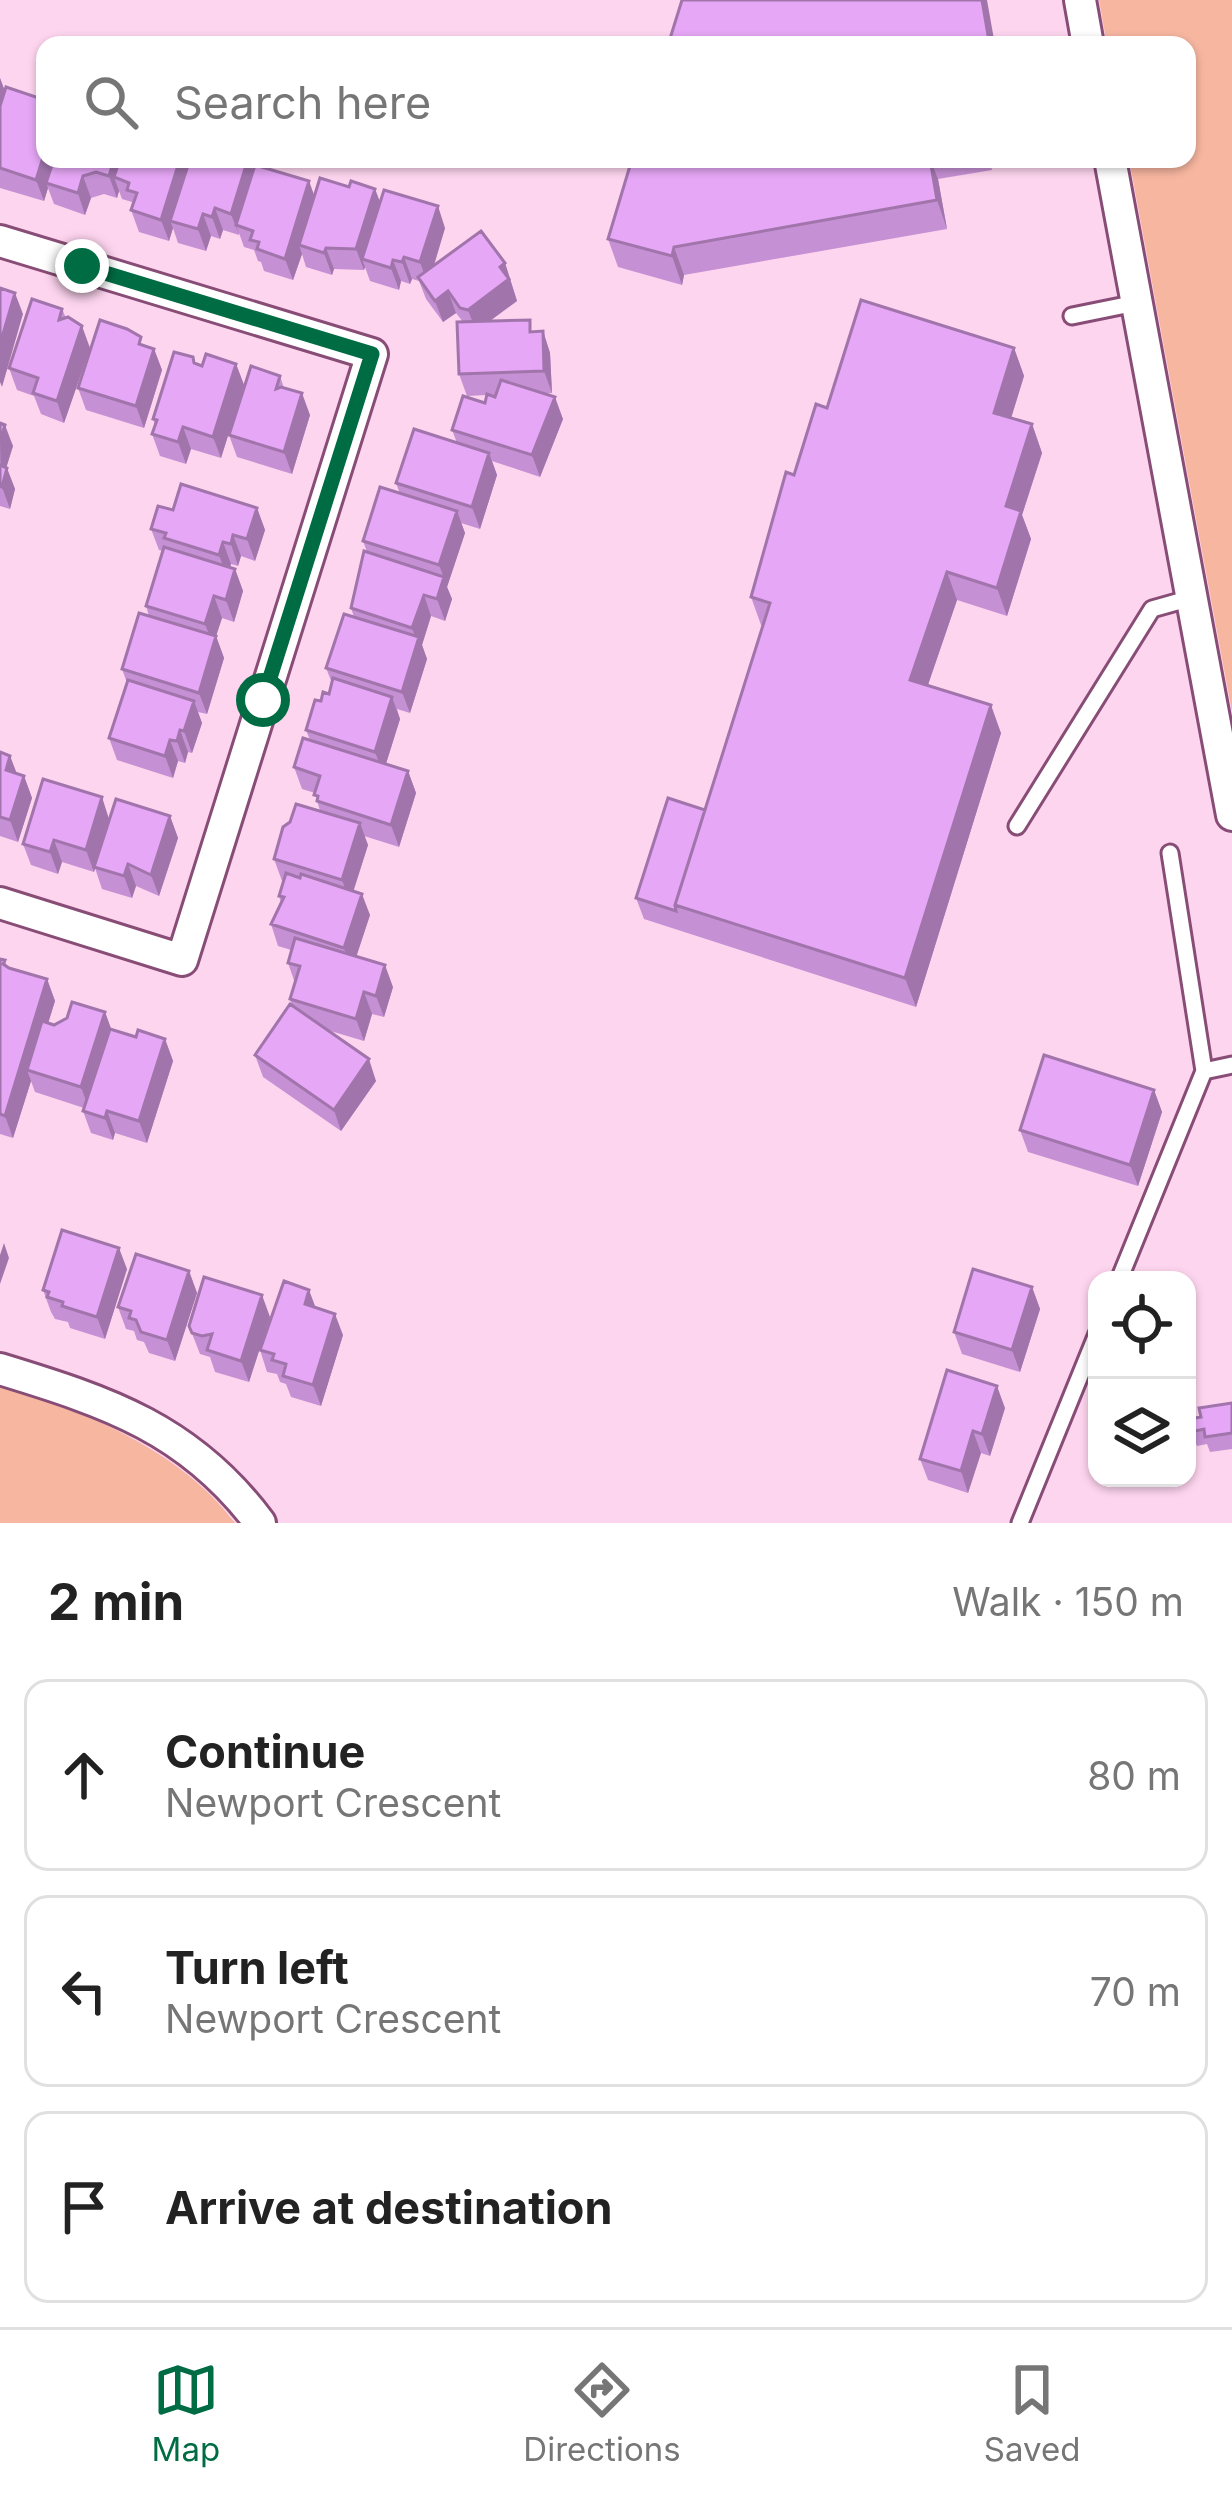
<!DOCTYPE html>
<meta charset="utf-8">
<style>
body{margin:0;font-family:Inter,sans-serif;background:#f2f2f2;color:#222}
.controls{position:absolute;right:36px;bottom:36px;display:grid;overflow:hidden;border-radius:24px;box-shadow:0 3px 9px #0004}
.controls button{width:108px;height:108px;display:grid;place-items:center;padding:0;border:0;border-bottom:3px solid #e0e0e0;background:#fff;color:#222;font:60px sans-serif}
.stop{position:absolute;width:36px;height:36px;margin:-27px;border:9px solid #006c44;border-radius:50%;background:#fff}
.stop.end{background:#006c44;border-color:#fff;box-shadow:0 3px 12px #0008}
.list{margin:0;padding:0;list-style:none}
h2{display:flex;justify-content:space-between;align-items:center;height:156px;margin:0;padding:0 48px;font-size:51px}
h2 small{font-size:39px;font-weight:400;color:#767676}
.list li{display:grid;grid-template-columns:78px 1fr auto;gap:36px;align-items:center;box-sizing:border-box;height:192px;margin:0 24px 24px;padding:0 24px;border:3px solid #e0e0e0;border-radius:24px}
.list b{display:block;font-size:45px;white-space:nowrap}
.list p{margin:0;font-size:39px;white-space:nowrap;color:#767676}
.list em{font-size:39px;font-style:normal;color:#767676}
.icon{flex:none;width:66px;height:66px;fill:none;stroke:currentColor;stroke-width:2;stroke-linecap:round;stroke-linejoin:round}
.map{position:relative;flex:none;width:1232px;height:1523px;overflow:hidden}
.search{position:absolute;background:#fff;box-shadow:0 3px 9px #0004;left:36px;right:36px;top:36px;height:132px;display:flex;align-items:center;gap:30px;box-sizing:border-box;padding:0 42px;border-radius:24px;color:#767676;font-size:45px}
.sheet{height:804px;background:#fff}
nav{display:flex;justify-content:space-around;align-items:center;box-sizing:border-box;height:168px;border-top:3px solid #e0e0e0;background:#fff;font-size:33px;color:#767676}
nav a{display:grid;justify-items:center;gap:6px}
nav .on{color:#006c44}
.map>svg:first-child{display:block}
</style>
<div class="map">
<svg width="1232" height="1523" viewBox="0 0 1232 1523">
<rect width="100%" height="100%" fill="#fed5ef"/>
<path fill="#f7b6a0" d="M1099,0H1232V712L1129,159H1187V45H1107Z
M0,1385C82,1409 183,1452 235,1523H0Z"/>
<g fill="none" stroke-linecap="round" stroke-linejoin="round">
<defs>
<path id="lane" d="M1072,316L1136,303
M1017,826L1152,609L1191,598
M1170,853L1204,1071
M1119,1280L1204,1071L1232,1065
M1020,1523L1097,1334"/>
<path id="street" d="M1080,0L1088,45
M1110,159L1232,815
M0,241L372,354L182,960L0,903
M0,1369C108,1402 190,1429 260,1523"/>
</defs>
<use href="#lane" stroke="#884d76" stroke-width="21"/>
<use href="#street" stroke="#884d76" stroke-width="36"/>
<use href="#lane" stroke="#fff" stroke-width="15"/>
<use href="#street" stroke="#fff" stroke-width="30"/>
</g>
<path fill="#c690d4" d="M0,78L5,91L45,159H249L253,171L314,195L349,187L375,189L380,203L445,228L434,266L505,263L517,301L490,321L534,332L543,331L550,353L552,393L543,394L563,419L540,477L492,461L497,475L480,529L461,523L465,533L447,587L452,599L445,621L431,616L422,645L427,659L410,713L397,709L400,719L386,764L408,771L416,793L399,847L364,836L368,845L353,891L370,915L356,956L393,987L384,1017L372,1014L364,1041L327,1030L376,1081L341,1131L263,1077L255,1055L292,1006L290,999L295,983L288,963L291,950L278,946L271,924L281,902L279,896L284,881H282L274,859L320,811L315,793L302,789L294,767L310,740L306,730L321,701L329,694L332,683L326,668L354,617L351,608L367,552L363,541L400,494L396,483L457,443L452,430L485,403L487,395L467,396L459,374L463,322L456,313L443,322L426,299L419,281L412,279L410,284L401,281L399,290L370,281L365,267L364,270L334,269L332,275L306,267L302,254L293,280L264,271L261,262L258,261L254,250L244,247L239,233V235L223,230L220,239L211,236L206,251L178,243L173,228L169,241L139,232L131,210L132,202L122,199L119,191L117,198L104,194L91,198L85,215L54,204L48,188L44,201L0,188Z
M633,159H990L992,170L938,179L947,229L684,275L682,285L618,267L608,239Z
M62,309L66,318L90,348L64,423L41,414L34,396L17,390L9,368Z
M144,345L154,349L162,370L144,428L86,410L78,388Z
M1014,348L1024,376L1011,418L1032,424L1042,453L1022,515L1031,539L1007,616L957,600L928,685L1001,733L916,1007L644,919L636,898L705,810L763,626L761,625L751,597L794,475L827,408Z
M193,357L195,364L202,366L236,364L244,385L221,458L191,449L186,464L160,456L152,434L155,425L153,419Z
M280,376L284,388L310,415L292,474L237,457L229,435Z
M0,423L13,446L6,467L15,489L10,509L0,506Z
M257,508L265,530L255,561L241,556L238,566L231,564L230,567L235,569L243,591L234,622L222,618L216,636L224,658L207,714L198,712L202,723L192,753L188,752L185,763L178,761L173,778L117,760L109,738L127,683L122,669L149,616L146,606L163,551L159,550L151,529L173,510Z
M0,752L10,756L17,774L24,776L32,798L18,842L0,836Z
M170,816L178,838L159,896L136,886L132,898L102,889L95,868L94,872L62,862L58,874L31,865L23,844L109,818Z
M0,959L5,960L7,967L47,979L55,1001L48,1023L54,1025L105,1012L111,1029L136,1037L165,1039L173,1061L147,1143L115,1133L113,1140L91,1133L83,1111L84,1108L35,1092L31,1081L13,1138L0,1134Z
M1154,1090L1162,1112L1138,1186L1028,1152L1020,1130Z
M127,1269L105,1339L70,1328L68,1322L55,1319L51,1312L43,1290Z
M189,1271L197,1293L175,1361L149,1353L144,1342L137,1340L134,1331L126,1329L118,1307Z
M1032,1287L1040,1309L1020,1372L962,1354L954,1332Z
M316,1308L343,1335L321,1406L291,1397L286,1384L280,1382L277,1374L267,1372L260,1350Z
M270,1317L249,1382L215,1372L210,1357L200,1354L189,1326Z
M1232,1403V1449L1210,1452L1207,1444L1197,1446L1191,1432L1201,1417Z
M1005,1408L990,1456L981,1453L968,1493L928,1480L920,1459Z"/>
<path fill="#a175ac" d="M982,0H987L995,45H990L989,41Z
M0,78L8,100L0,126Z
M45,151V159H57L46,183L48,188L44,201L36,180Z
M114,159H129L114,177L119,191L117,198L109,176Z
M180,159H190L170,221L173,228L169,241L161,220Z
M249,159L256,180L236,225L239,235L231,214Z
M930,159L938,179L947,229L937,200Z
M83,176L91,198L85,215L78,193Z
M309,181L317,203L299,245L302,254L293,280L285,259Z
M375,189L383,210L362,259L365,267L364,270L356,249Z
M438,206L445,228L428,284L420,262Z
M215,208L223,230L220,239L212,217Z
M203,214L211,236L206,251L198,229Z
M674,247L684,275L682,285L672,256Z
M326,248L334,269L332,275L324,253Z
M404,257L412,279L410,284L402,262Z
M393,260L401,281L399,290L391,268Z
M505,263L517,301L476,331L468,310Z
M448,291L456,313L443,322L435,301Z
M15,293L23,314L2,387L0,382V344Z
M82,326L90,348L64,423L57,401Z
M543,331L550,353L552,393L544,371Z
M1014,348L1024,376L1004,441L994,413Z
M154,349L162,370L144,428L136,406Z
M236,364L244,385L221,458L213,437Z
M302,393L310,415L292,474L284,452Z
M555,397L563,419L540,477L532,455Z
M1032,424L1042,453L1022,515L1031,539L1007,616L997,588L1006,506Z
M5,425L13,446L1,485L0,441Z
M183,427L191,449L186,464L178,442Z
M489,453L497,475L480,529L472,507Z
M7,468L15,489L10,509L2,487Z
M257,508L265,530L255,561L247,539Z
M457,511L465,533L447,587L452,599L445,621L437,599L444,578L439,565Z
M233,535L241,556L238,566L231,544Z
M223,542L231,564L227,577L219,555Z
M235,569L243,591L234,622L226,600Z
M947,572L957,600L920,708L910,680Z
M424,595L431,616L422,645L427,659L410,713L402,692L417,642L412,628Z
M214,596L222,618L213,645L205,624Z
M216,636L224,658L207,714L199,693Z
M392,697L400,719L383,773L375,752Z
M194,701L202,723L192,753L184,731Z
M991,705L1001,733L916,1007L905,978Z
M180,730L188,752L185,763L177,741Z
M170,740L178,761L173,778L165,756Z
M10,756L18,777L6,770Z
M408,771L416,793L399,847L391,825Z
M24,776L32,798L18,842L10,820Z
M102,797L109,819L94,872L86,850Z
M170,816L178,838L159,896L151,875Z
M360,823L368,845L350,902L342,880Z
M54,840L62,862L58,874L50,852Z
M128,864L136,886L132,898L124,876Z
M362,894L370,915L352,970L344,948Z
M385,965L393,987L384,1017L376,996Z
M47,979L55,1001L33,1072L27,1070L31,1081L13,1138L5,1116Z
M364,992L372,1014L364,1041L356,1019Z
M105,1012L113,1034L89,1109L81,1087Z
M165,1039L173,1061L147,1143L139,1121Z
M369,1059L376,1081L341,1131L334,1110Z
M1154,1090L1162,1112L1138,1186L1130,1165Z
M107,1111L115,1133L113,1140L105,1118Z
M4,1243L9,1258L0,1284V1255Z
M119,1248L127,1269L105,1339L97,1317Z
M189,1271L197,1293L175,1361L167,1340Z
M1032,1287L1040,1309L1020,1372L1012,1350Z
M309,1290L317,1311L305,1304Z
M262,1295L270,1317L249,1382L241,1361Z
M335,1314L343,1335L321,1406L313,1385Z
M997,1386L1005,1408L990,1456L982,1434Z
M973,1431L981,1453L968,1493L961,1471Z"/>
<path fill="#e6a7f6" stroke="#a175ac" stroke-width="3" d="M682,0H982L989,41L965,45H668Z
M6,87L45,100V151L36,180L0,168V106Z
M54,159H114L109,176L96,172L83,176L78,193L46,183Z
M120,159H180L161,220L131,210L137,193L127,190L129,183L114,177Z
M190,159H248L231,214L215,208L212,217L203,214L198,229L170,221Z
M632,159H930L937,200L674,247L672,256L608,239Z
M255,165L309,181L285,259L257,249L259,242L250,240L253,231L236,225Z
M320,178L349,187L351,181L375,189L356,249L326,248L324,253L299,245Z
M384,190L438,206L420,262L404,257L402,262L393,260L391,268L362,259Z
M481,231L505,263L500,267L509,279L468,310L460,308L448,291L435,301L418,277Z
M0,288L15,293L0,344Z
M32,299L62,309L59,320L68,317L82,326L57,401L33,393L38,378L9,368Z
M861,300L1014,348L994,413L1032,424L1006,506L1021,511L997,588L947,572L910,680L991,705L905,978L675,905L770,603L751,597L786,472L794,475L816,404L827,408Z
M100,320L127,329L141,337L139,344L154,349L136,406L78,388Z
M530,320V332L543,331L544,371L459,374L457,322Z
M174,352L193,357L194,363L202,366L206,354L236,364L213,437L183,427L178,442L152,434L157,420L153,419Z
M251,366L280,376L276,389L281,387L302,393L284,452L229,435Z
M501,380L555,397L532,455L452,430L463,396L485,403L487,394L495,397Z
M0,423L5,425L0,441Z
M414,429L489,453L472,507L396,483Z
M0,465L7,468L2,487L0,486Z
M181,484L257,508L247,539L233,535L231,544L223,542L219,555L164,538L166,533L151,529L158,506L173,510Z
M380,487L457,511L439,565L363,541Z
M164,547L235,569L226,600L214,596L205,624L146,606Z
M364,551L444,577L437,599L424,595L412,628L351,608Z
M139,613L216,636L199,693L122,669Z
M344,614L419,637L402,692L326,668Z
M333,678L392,697L375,752L306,730L315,700L321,701L323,692L329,694Z
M128,680L194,701L184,731L180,730L177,741L170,740L165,756L109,738Z
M303,738L408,771L391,825L317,801L318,796L314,795L320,776L294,767Z
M0,752L10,756L6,770L24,776L10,820L0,817Z
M43,779L102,797L86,850L54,840L50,852L23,844Z
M668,798L705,810L675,905L676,911L636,898Z
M116,799L170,816L151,875L128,864L124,876L94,867Z
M296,804L360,823L342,880L274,859L283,827L290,822Z
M286,873L300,878L301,874L362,894L344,948L271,924L284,897L279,896Z
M295,938L385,965L376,996L364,992L356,1019L290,999L300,966L288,963Z
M0,959L5,960L3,964L9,968L47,979L5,1116L0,1114Z
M72,1002L105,1012L81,1087L27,1070L42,1021L54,1025L67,1018Z
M290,1004L369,1059L334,1110L255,1055Z
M110,1029L136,1037L138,1030L165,1039L139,1121L107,1111L105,1118L83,1111Z
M1044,1055L1154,1090L1130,1165L1020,1130Z
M62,1230L119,1248L97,1317L62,1306L63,1302L47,1297L49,1292L43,1290Z
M136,1254L189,1271L167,1340L141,1332L136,1320L129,1318L131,1311L118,1307Z
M973,1269L1032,1287L1012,1350L954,1332Z
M204,1277L262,1295L241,1361L207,1350L212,1334L202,1336L192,1333L189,1326Z
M284,1281L309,1290L305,1304L335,1314L313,1385L283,1376L286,1364L272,1360L274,1354L260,1350Z
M947,1370L997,1386L982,1434L973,1431L961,1471L920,1459Z
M1232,1403V1433L1205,1437L1204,1429L1191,1432L1189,1419L1201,1417L1199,1408Z"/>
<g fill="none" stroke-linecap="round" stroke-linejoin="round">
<path stroke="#006c44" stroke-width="15" d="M82,266L372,354L263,700"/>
</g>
</svg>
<div class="controls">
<button><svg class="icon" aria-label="locate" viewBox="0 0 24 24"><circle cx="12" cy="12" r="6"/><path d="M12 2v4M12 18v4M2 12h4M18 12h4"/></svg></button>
<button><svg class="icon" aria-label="layers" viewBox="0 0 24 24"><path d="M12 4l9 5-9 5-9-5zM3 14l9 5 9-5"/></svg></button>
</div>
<div class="stop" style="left:263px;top:700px"></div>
<div class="stop end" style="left:82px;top:266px"></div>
<div class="search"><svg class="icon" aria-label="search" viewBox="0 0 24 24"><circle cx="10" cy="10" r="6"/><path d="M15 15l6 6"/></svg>Search here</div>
</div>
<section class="sheet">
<h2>2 min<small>Walk · 150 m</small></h2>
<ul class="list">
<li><svg class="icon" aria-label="ahead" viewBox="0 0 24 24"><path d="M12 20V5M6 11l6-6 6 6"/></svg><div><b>Continue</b><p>Newport Crescent</p></div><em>80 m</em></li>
<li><svg class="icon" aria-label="left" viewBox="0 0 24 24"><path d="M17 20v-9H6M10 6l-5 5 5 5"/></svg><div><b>Turn left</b><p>Newport Crescent</p></div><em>70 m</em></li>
<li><svg class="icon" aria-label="arrive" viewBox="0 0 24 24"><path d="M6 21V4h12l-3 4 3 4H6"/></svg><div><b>Arrive at destination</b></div></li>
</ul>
</section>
<nav>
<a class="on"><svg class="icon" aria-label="map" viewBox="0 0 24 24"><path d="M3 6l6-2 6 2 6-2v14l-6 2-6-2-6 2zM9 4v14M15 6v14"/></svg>Map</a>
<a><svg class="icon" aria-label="directions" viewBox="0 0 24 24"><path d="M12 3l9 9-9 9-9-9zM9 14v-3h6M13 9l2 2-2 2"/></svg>Directions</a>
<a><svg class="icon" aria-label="saved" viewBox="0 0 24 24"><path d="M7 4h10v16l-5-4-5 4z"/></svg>Saved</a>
</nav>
